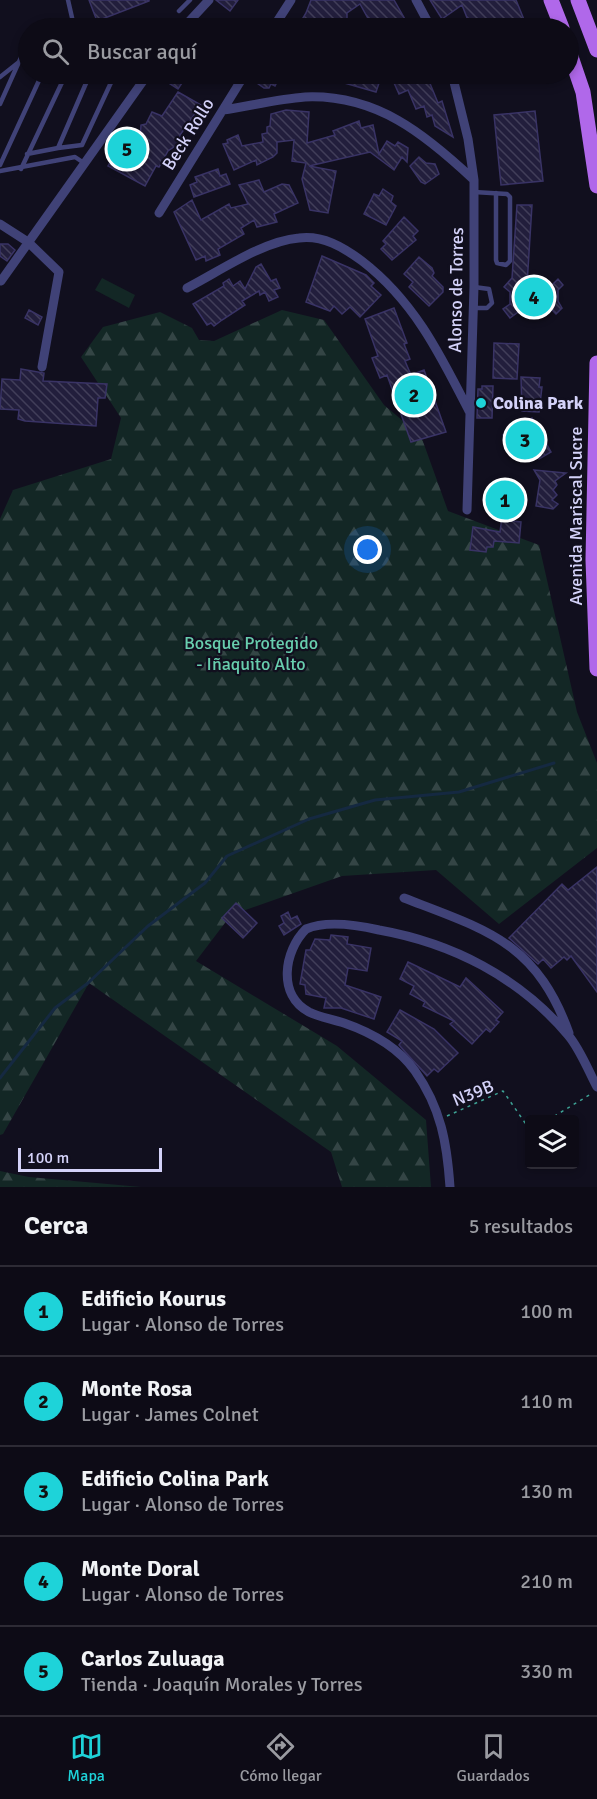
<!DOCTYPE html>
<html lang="es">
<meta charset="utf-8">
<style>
body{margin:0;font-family:Signika,sans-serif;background:#16141f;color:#f1f3f6}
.controls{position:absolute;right:18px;bottom:18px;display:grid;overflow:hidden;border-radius:6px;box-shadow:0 3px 9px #0003}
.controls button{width:54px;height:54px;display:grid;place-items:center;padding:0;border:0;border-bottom:2px solid #2d2b35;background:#0d0b16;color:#f1f3f6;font:30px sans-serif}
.scale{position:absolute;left:18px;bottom:15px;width:144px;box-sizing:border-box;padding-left:6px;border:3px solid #d4d2f9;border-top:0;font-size:16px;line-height:21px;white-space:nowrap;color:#d4d2f9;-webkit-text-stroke:4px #110f1e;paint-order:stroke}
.you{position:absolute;left:368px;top:550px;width:21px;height:21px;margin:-15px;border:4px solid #fff;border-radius:50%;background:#1a73e8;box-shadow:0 0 0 9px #1a73e833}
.badge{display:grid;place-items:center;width:39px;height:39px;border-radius:50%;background:#1ed3d9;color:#111;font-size:20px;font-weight:700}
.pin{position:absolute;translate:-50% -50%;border:3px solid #fff;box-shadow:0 2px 6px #0006}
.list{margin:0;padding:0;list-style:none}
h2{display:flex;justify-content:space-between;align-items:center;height:78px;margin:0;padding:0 24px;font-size:26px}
h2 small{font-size:20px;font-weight:400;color:#9a9ba1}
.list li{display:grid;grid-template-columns:39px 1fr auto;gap:18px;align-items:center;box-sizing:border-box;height:90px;padding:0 24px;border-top:2px solid #2d2b35}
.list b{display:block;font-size:22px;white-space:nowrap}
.list p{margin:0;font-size:20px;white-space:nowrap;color:#9a9ba1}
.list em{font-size:20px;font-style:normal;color:#9a9ba1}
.icon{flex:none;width:33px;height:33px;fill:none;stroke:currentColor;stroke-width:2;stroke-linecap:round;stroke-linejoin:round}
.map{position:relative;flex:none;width:597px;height:1187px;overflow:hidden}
.search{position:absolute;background:#0d0b16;box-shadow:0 3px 9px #0003;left:18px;right:18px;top:18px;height:66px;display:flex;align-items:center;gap:15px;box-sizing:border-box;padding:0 21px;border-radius:33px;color:#9a9ba1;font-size:22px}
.sheet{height:528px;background:#0d0b16}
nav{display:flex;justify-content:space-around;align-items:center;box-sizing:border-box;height:84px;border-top:2px solid #2d2b35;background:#0d0b16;font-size:16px;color:#9a9ba1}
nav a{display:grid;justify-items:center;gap:3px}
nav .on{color:#1ed3d9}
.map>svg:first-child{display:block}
</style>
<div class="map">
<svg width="597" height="1187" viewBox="0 0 597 1187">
<defs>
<pattern id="forest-firs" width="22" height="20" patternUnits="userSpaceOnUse" patternTransform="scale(1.5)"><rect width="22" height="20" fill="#132725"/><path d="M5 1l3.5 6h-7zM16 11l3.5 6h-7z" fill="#344545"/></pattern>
<pattern id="building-back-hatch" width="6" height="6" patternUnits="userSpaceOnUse" patternTransform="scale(1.5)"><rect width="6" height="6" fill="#221e3c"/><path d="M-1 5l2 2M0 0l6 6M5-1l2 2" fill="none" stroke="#413e59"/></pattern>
</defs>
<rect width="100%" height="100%" fill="#110f1e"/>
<path fill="url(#forest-firs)" d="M282,310L324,320L384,405L421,436L448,511L539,545L577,712L597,763V848L499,924L436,870L342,876L231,915L196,961L337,1046L426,1120L431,1187H342L331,1152L89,983L3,1134L0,1135V519L13,490L111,459L121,418L81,357L103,327L160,312L192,328L199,340L214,341Z
M0,1171L29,1177L141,1187H0Z"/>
<path fill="#132725" d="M102,278L135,295L129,308L95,290Z"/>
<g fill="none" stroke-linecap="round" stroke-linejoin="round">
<path stroke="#152941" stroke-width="3" d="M0,1078L55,1008L88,983L148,926L205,883L227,856L309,819L375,800L459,792L554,763"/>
</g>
<path fill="url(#building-back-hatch)" stroke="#393365" stroke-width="1.5" d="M89,0H149V1L97,21Z
M216,0H238L230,11Z
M311,0H394L410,28H398L394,20L380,28L376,22H370L360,4L347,13V28H297L306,13Z
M430,0H516L527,27L471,28L462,5L442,19Z
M168,74H188L178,89L164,80Z
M264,74H302L296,83L278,80L275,86L271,84L269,88H264L257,83Z
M321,74H382L376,92L320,76Z
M390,74H445L429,81L438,103L442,101L453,137L435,126L432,115L427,117L424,106L416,109L408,90L399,94Z
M498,74H524L502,83Z
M178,92L201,105L180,135L178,144L168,151L159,167L156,166L145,186L108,166L119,146L113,143L122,131L140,140L141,125L146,124L152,112L162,116Z
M286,110L309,112L307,143L335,135L333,131L359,121L361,128L373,125L379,154L387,141L395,146L398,142L408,148L407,162L402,157L394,170L370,152L309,166L336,171L328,213L310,210L302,179L306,163L292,161L294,140L277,142V153L273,157L257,165L256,160L234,170L223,144L228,143L227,140L238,135L242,146L263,142L262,134L267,133V127L270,126L271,114Z
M535,111L543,181L501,185L494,115Z
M419,157L426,163L435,164L439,174L425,184L421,182L410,166Z
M218,169L220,176L226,174L230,184L194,197L190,185L197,182L195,177Z
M259,180L264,192L282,184L289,185L298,203L274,214L277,222L257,227L254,220L241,228L244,234L218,249L220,255L206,261L205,256L196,260L174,212L192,200L201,220L229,204L231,208L248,204L239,185Z
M383,189L393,196L391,202L396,206L386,225L364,214L374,194L379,196Z
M517,205H532L527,285H552L558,279L563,285L558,290V301L562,308L556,314L550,308L521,310L510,318L503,309L510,304V292L504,287L512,278Z
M404,217L418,231L413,236L416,240L392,260L381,249L386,244L383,241Z
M0,244H8L15,250L7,261L0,256Z
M322,256L366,275L374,283L371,286L381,295L360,317L350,307L342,314L334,306L330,311L306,302Z
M419,257L432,268L434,273L432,276L443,287V292L429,306L409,287L413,282L404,274Z
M261,264L271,281L276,279L280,288L274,290L278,297L269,301L265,292L260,295L259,291L242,301L245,305L222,320L214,326L211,323L207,325L193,304L224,286L223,283L229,279L233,286L240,281L245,289L256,267Z
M394,308L407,343L404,344L410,359L405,361L411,375L424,370L446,432L411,442L387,375L380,378L372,358L378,356L365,319Z
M29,310L42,317L38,325L25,318Z
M494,343L519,344L517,379L493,378Z
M21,369L44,373L43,381L107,384L105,398H98L96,426L25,421L18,419L19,410L0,409L2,379L20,380Z
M521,377L540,378L539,387H542L539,412L522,411Z
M482,386H493L492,418H477L478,389H482Z
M532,418L551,452L539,459L534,451L526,455L520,445L512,450L503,435Z
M534,470L566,473L555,481L557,485L553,490L557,495L552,500L558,504L553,509L536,506L540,480Z
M495,489L516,494L513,521L521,522L519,543L494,541L493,547H487L486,552L470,550L473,527L500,532L502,517L492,515Z
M597,867V992L571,956L567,960L564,957L551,968L543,959L538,964L509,938L562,884L568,890Z
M236,903L257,923L243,938L222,918Z
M288,912L291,919L297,916L301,924L284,935L279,926L284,923L281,916Z
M331,935L348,937L347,944L371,948L367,971L348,968L345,985L381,997L374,1019L341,1008H324L326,998L306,994L305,985L300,984L306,950H310L315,939L330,940Z
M408,962L460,987L466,978L503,1012L496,1020L499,1022L490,1032L486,1029L472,1044L450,1024L454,1021L423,1006L425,1002L410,994L414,986L400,979Z
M400,1010L434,1029L458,1053L438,1072L434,1069L427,1076L399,1045L402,1041L387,1032Z"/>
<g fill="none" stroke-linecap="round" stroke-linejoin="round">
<path stroke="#3da194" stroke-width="1.5" stroke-dasharray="3 4.5" stroke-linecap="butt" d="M441,74L443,81
M447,1116L503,1091L530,1130
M548,1120L591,1094"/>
<path stroke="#404277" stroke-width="4.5" d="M68,0L73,22L72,28
M179,11L190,0
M34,28L39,25L48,28
M0,77L19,62L28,41
M0,104L18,64
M58,148L82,145L115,74
M27,154L58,148L90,74
M0,165L42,74
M21,169L66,74
M0,171L75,157L84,163
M474,192L507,194L510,197V261L506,265L497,263L496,260V193
M474,308H487L492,303L489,289L474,287"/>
<path stroke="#404277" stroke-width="9" d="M416,0L431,28
M183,28L209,0
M273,28L291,0
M452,74L468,139L474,180V287L467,510
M223,110C250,106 278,99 305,97C376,94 425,134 474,180
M159,213L245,74
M0,224L28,242L59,272L42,367
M1,281L148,74
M187,288C220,271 263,241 299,238C323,235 343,247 362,261C414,301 440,354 469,411
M404,898C487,930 536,942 569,1033
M450,1187C447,1143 441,1108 415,1071C398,1047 370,1032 344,1023C332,1019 319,1017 309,1012C277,995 284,951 306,929C327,920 357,925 379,930C452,943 519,977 568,1035C580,1049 588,1070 597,1087"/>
<path stroke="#b068ea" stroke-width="15" d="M551,0L562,28
M578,0L597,50
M568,48L583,92L597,186
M597,363L593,560L597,669"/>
</g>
<circle fill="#1ed3d9" stroke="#110f1e" stroke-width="2" cx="481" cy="403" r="6"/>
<g text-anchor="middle" stroke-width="4.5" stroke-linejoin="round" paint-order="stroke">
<g font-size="18" fill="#d4d2f9" stroke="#110f1e">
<text transform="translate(188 134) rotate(-58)" y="6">Beck Rollo</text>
<text transform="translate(456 290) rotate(-89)" y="6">Alonso de Torres</text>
<text transform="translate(576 516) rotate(-90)" y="6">Avenida Mariscal Sucre</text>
<text transform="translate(473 1093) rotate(-22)" y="6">N39B</text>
</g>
<g font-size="18" font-weight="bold" fill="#d4d2f9" stroke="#110f1e" text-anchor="start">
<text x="493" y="409">Colina Park</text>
</g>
<g font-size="18" fill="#68ceae" stroke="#110f1e">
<text x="251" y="649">Bosque Protegido<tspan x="251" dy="21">- Iñaquito Alto</tspan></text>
</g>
</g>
</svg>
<div class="controls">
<button><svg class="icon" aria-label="layers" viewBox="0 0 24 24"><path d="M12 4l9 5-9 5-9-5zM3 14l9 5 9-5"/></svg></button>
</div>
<div class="scale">100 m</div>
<div class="you"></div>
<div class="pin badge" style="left:505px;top:500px">1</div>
<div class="pin badge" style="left:414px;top:395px">2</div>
<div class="pin badge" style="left:525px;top:440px">3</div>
<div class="pin badge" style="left:534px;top:297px">4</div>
<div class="pin badge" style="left:127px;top:149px">5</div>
<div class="search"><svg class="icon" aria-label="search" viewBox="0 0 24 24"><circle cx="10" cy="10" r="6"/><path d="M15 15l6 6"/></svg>Buscar aquí</div>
</div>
<section class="sheet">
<h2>Cerca<small>5 resultados</small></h2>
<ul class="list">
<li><span class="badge">1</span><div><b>Edificio Kourus</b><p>Lugar · Alonso de Torres</p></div><em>100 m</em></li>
<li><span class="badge">2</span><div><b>Monte Rosa</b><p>Lugar · James Colnet</p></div><em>110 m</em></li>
<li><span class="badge">3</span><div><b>Edificio Colina Park</b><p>Lugar · Alonso de Torres</p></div><em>130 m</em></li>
<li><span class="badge">4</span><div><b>Monte Doral</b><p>Lugar · Alonso de Torres</p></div><em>210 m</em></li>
<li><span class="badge">5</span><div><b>Carlos Zuluaga</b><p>Tienda · Joaquín Morales y Torres</p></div><em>330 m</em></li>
</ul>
</section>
<nav>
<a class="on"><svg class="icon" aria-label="map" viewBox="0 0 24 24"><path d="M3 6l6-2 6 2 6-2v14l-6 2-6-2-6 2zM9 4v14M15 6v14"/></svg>Mapa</a>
<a><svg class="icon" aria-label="directions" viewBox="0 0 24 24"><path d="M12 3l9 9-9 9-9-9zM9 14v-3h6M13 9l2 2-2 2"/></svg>Cómo llegar</a>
<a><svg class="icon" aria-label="saved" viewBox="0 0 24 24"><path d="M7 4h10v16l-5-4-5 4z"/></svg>Guardados</a>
</nav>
